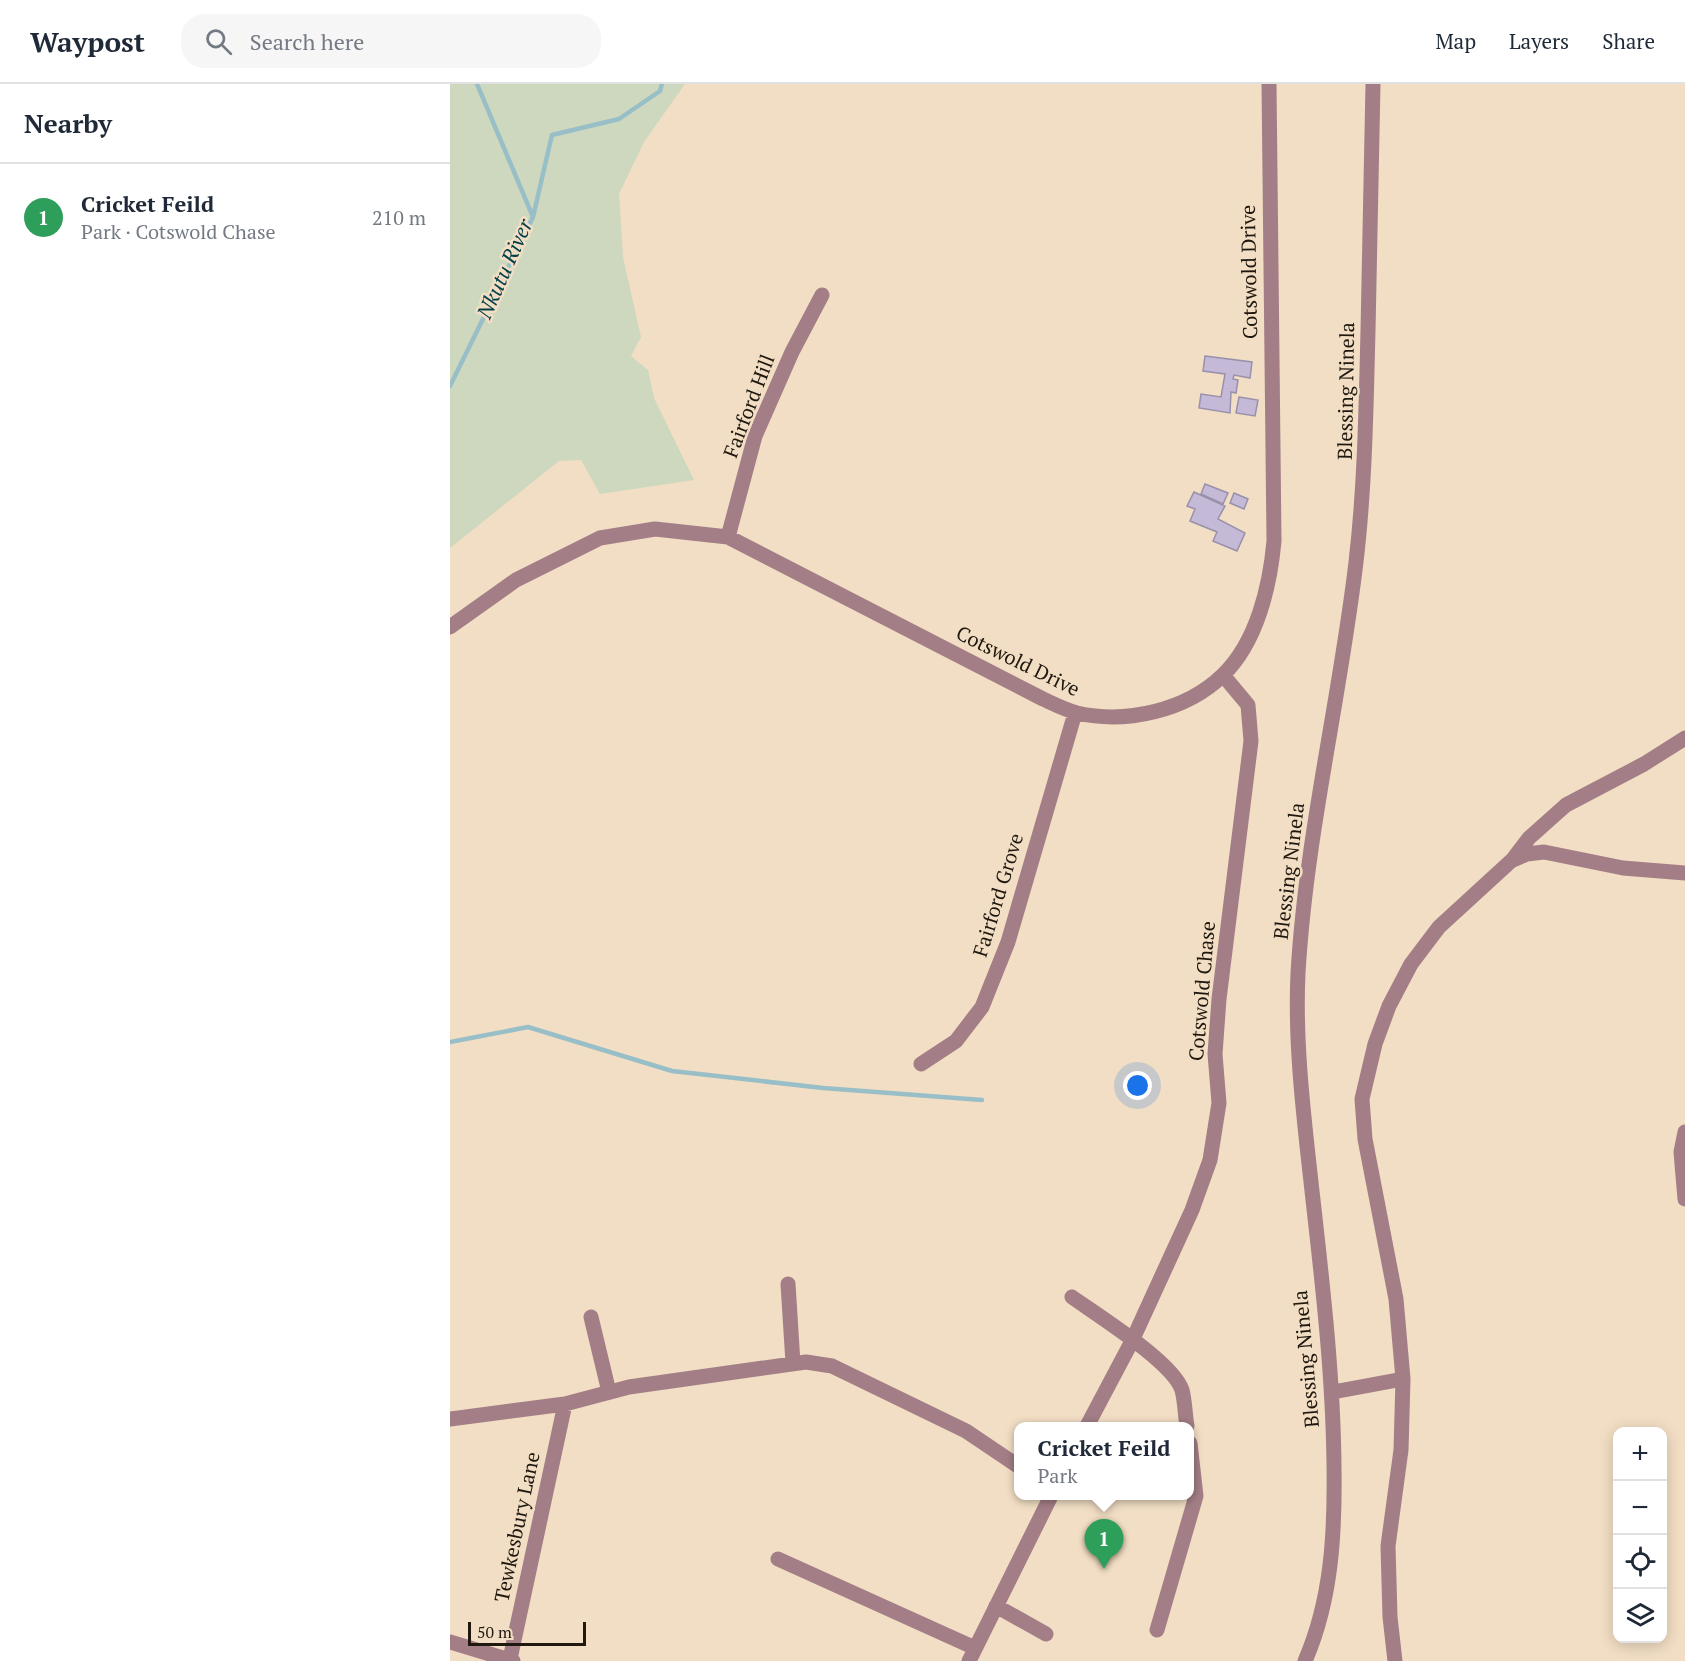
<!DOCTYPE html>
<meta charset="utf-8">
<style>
body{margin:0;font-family:"PT Serif",serif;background:#f6f6f7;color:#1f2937}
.controls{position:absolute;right:18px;bottom:18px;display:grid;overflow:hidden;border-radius:12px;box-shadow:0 3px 15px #0003}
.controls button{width:54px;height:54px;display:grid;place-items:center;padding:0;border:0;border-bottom:2px solid #e0e1e3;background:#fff;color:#1f2937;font:30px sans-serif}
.scale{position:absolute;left:18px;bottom:15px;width:118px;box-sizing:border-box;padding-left:6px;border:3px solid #1f180f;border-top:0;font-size:16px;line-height:21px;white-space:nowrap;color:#1f180f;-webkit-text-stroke:4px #f2dec4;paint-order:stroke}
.you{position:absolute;left:688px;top:1002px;width:21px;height:21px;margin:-15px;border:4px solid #fff;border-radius:50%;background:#1a73e8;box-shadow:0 0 0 9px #1a73e833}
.badge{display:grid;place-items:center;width:39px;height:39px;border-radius:50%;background:#3c7e1f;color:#fff;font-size:20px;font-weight:700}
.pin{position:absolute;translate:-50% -50px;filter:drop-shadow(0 2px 3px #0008)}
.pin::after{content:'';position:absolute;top:32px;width:21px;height:18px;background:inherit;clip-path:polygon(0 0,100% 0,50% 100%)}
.popup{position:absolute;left:564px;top:1338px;width:180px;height:78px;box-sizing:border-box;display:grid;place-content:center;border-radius:12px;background:#fff;filter:drop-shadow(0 2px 4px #0005);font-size:20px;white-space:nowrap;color:#747a83}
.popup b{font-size:22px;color:#1f2937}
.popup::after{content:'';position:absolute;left:50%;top:100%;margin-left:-12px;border:12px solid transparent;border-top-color:#fff}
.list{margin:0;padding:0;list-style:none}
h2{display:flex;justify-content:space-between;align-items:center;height:78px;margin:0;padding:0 24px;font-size:26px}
h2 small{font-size:20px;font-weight:400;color:#747a83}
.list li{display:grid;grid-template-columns:39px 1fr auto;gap:18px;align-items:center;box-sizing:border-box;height:108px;padding:0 24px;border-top:2px solid #e0e1e3}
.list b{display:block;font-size:22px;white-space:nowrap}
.list p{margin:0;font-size:20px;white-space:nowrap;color:#747a83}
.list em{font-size:20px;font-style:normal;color:#747a83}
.icon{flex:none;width:33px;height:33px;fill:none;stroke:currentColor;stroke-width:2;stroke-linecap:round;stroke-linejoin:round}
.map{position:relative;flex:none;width:1235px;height:1577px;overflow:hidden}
header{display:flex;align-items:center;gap:36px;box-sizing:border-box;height:84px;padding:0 30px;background:#fff;border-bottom:2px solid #e0e1e3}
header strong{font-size:28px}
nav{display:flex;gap:33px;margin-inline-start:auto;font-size:21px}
.search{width:420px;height:54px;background:#f6f6f7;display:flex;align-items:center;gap:15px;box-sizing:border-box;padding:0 21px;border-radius:24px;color:#747a83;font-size:22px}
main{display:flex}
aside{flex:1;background:#fff}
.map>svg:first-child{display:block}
</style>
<header>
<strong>Waypost</strong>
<div class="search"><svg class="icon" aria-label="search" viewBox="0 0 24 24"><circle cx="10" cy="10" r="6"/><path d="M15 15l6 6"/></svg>Search here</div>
<nav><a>Map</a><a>Layers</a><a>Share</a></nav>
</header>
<main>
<aside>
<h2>Nearby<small></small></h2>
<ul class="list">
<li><span class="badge" style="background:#2e9e5b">1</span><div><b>Cricket Feild</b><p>Park · Cotswold Chase</p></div><em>210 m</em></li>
</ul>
</aside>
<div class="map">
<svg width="1235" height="1577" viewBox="0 0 1235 1577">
<rect width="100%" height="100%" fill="#f2dec4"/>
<path fill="#cdd8bf" d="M0,0H235L194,58L169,110L173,173L191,253L181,272L198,286L204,314L244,396L150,410L131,376L109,377L0,464Z"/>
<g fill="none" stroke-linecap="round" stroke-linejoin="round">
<path stroke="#98bfc7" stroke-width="4.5" d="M83,133L102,51L169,35L210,7L212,0
M0,302L83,133L27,0
M0,958L78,943L222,987L373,1004L532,1016"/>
</g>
<path fill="#c4bad7" stroke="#9990ab" stroke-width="1.5" d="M755,272L802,278L800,294L784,291L783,295L788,296L786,309L781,308L780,329L749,324L751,310L771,313L775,290L753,287Z
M789,313L808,316L805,332L786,329Z
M755,400L778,409L773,420L751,410Z
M744,408L775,422L768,435L795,449L787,467L763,457L767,448L740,437L745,425L737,422Z
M784,409L798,415L794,425L780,419Z"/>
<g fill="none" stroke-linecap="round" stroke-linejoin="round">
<path stroke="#a37e86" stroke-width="15" d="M278,453L305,352L342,268L372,211
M0,543L66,496L150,454L205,445L278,453L593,615C604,620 616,626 627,629C676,640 736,627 773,591C807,558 820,502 824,457L819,0
M1063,775L1079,754L1116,721L1194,680L1235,654
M471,980L506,957L532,923L558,858L625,629
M1235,1048L1231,1068L1235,1115
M338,1200L343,1279
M622,1213C647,1231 723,1278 732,1306C735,1317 735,1331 737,1342
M141,1233L159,1308
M883,1308L953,1295
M0,1335L115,1320L179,1303L356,1278L382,1282L516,1347L568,1382
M637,1342L682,1257L742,1126L760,1076L769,1019L765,970L769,915L801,657L798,621L773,591
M328,1475L525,1564
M546,1522L596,1550
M707,1546L746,1412L740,1359
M0,1558L63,1577
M60,1575L115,1320
M519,1577L601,1412
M855,1577C882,1515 885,1448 884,1382C883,1280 870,1180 859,1080C852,1017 845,952 848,889C856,751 890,615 906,478C915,401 916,325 918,247C920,165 921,82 923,0
M945,1577L940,1533L938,1462L951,1366L953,1295L946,1215L915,1055L912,1015L925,960L939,922L961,880L989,843L1061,777L1077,770L1094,768L1173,784L1235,789"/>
</g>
<g text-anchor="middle" stroke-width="5" stroke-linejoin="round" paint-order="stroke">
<g font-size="20" fill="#1f180f" stroke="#f2dec4">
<text transform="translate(799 188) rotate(-91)" y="7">Cotswold Drive</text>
<text transform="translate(896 307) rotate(-89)" y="7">Blessing Ninela</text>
<text transform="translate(299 322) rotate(-69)" y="7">Fairford Hill</text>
<text transform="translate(568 577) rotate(26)" y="7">Cotswold Drive</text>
<text transform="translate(839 787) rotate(-83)" y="7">Blessing Ninela</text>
<text transform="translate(548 811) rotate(-73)" y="7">Fairford Grove</text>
<text transform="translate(752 907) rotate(-85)" y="7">Cotswold Chase</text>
<text transform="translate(856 1275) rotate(-95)" y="7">Blessing Ninela</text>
<text transform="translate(67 1443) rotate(-78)" y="7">Tewkesbury Lane</text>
</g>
<g font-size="21" font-style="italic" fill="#003e47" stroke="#f2dec4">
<text transform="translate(55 185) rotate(-66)" y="7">Nkutu River</text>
</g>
</g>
</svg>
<div class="controls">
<button>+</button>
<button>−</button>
<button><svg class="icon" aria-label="locate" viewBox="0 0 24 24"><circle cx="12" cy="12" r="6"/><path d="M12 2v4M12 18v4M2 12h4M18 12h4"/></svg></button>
<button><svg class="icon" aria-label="layers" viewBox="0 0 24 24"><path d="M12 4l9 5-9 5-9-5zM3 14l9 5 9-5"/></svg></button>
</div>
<div class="scale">50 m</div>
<div class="you"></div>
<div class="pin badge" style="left:654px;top:1485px;background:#2e9e5b">1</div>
<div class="popup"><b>Cricket Feild</b>Park</div>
</div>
</main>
